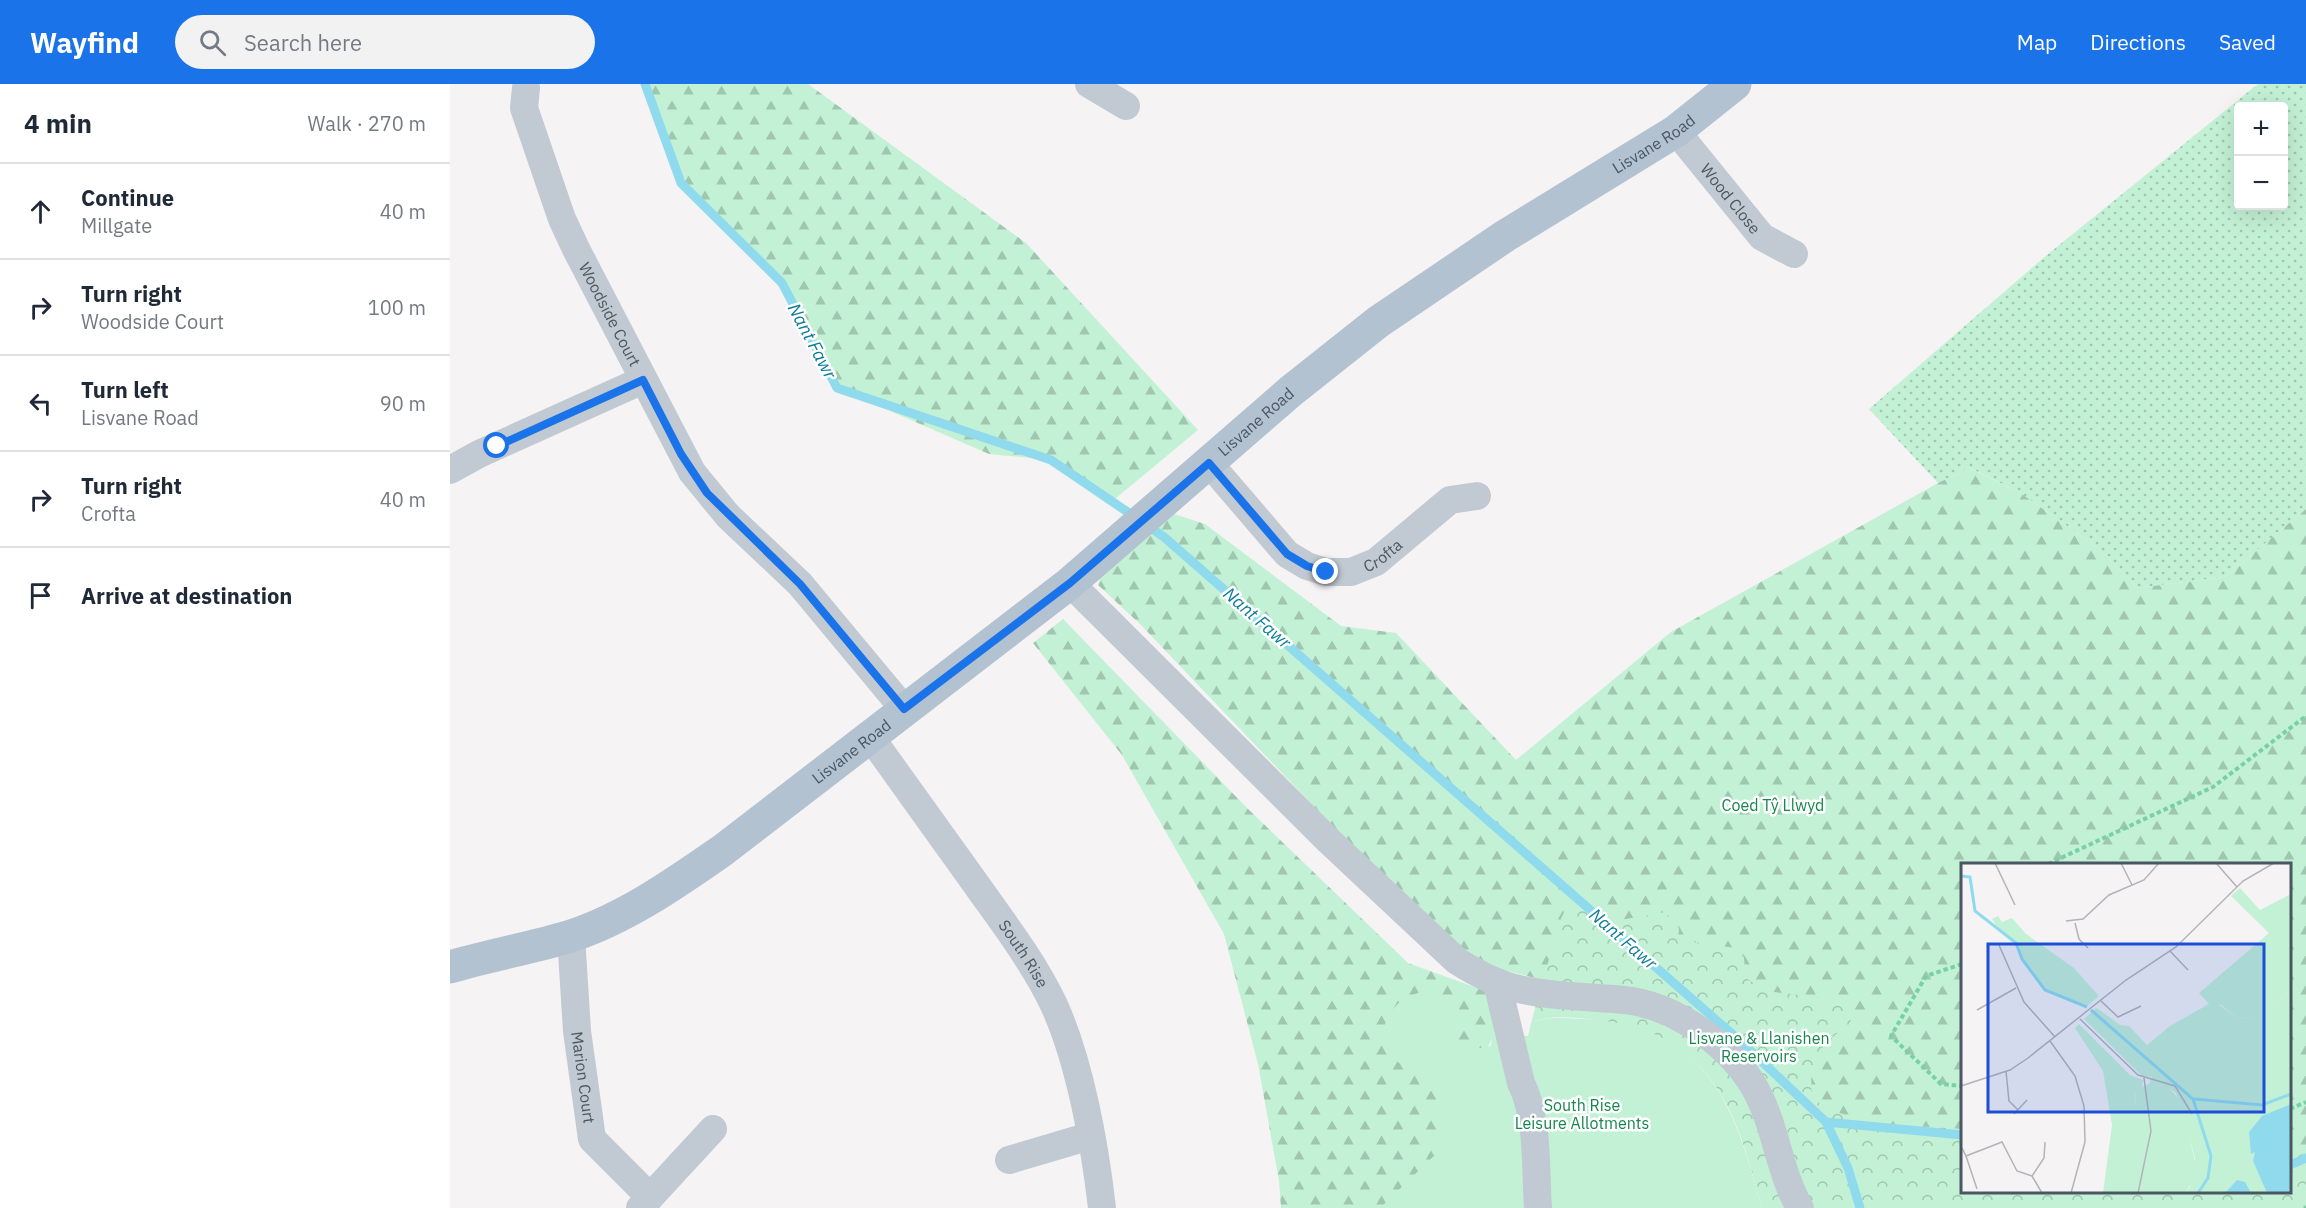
<!DOCTYPE html>
<meta charset="utf-8">
<style>
body{margin:0;font-family:"IBM Plex Sans",sans-serif;background:#f2f2f3;color:#1f2937}
.controls{position:absolute;right:18px;top:18px;display:grid;overflow:hidden;border-radius:6px;box-shadow:0 6px 24px #0002}
.controls button{width:54px;height:54px;display:grid;place-items:center;padding:0;border:0;border-bottom:2px solid #e0e1e3;background:#fff;color:#1f2937;font:30px sans-serif}
.stop{position:absolute;width:18px;height:18px;margin:-14px;border:4px solid #1a73e8;border-radius:50%;background:#fff}
.stop.end{background:#1a73e8;border-color:#fff;box-shadow:0 2px 6px #0008}
.list{margin:0;padding:0;list-style:none}
h2{display:flex;justify-content:space-between;align-items:center;height:78px;margin:0;padding:0 24px;font-size:26px}
h2 small{font-size:20px;font-weight:400;color:#747a83}
.list li{display:grid;grid-template-columns:39px 1fr auto;gap:18px;align-items:center;box-sizing:border-box;height:96px;padding:0 24px;border-top:2px solid #e0e1e3}
.list b{display:block;font-size:22px;white-space:nowrap}
.list p{margin:0;font-size:20px;white-space:nowrap;color:#747a83}
.list em{font-size:20px;font-style:normal;color:#747a83}
.icon{flex:none;width:33px;height:33px;fill:none;stroke:currentColor;stroke-width:2;stroke-linecap:round;stroke-linejoin:round}
.map{position:relative;flex:none;width:1856px;height:1124px;overflow:hidden}
header{display:flex;align-items:center;gap:36px;box-sizing:border-box;height:84px;padding:0 30px;background:#1a73e8;color:#fff}
header strong{font-size:28px}
nav{display:flex;gap:33px;margin-inline-start:auto;font-size:21px}
.search{width:420px;height:54px;background:#f2f2f3;display:flex;align-items:center;gap:15px;box-sizing:border-box;padding:0 21px;border-radius:33px;color:#747a83;font-size:22px}
main{display:flex}
aside{flex:1;background:#fff}
.map>svg:first-child{display:block}
</style>
<header>
<strong>Wayfind</strong>
<div class="search"><svg class="icon" aria-label="search" viewBox="0 0 24 24"><circle cx="10" cy="10" r="6"/><path d="M15 15l6 6"/></svg>Search here</div>
<nav><a>Map</a><a>Directions</a><a>Saved</a></nav>
</header>
<main>
<aside>
<h2>4 min<small>Walk · 270 m</small></h2>
<ul class="list">
<li><svg class="icon" aria-label="ahead" viewBox="0 0 24 24"><path d="M12 20V5M6 11l6-6 6 6"/></svg><div><b>Continue</b><p>Millgate</p></div><em>40 m</em></li>
<li><svg class="icon" aria-label="right" viewBox="0 0 24 24"><path d="M7 20v-9h11M14 6l5 5-5 5"/></svg><div><b>Turn right</b><p>Woodside Court</p></div><em>100 m</em></li>
<li><svg class="icon" aria-label="left" viewBox="0 0 24 24"><path d="M17 20v-9H6M10 6l-5 5 5 5"/></svg><div><b>Turn left</b><p>Lisvane Road</p></div><em>90 m</em></li>
<li><svg class="icon" aria-label="right" viewBox="0 0 24 24"><path d="M7 20v-9h11M14 6l5 5-5 5"/></svg><div><b>Turn right</b><p>Crofta</p></div><em>40 m</em></li>
<li><svg class="icon" aria-label="arrive" viewBox="0 0 24 24"><path d="M6 21V4h12l-3 4 3 4H6"/></svg><div><b>Arrive at destination</b></div></li>
</ul>
</aside>
<div class="map">
<svg width="1856" height="1124" viewBox="0 0 1856 1124">
<defs>
<pattern id="grass-dots" width="8" height="8" patternUnits="userSpaceOnUse" patternTransform="scale(1.5)"><rect width="8" height="8" fill="#c3f1d5"/><path d="M2 2h.1M6 6h.1" fill="none" stroke="#a0c6b0" stroke-width="1.8" stroke-linecap="round"/></pattern>
<pattern id="forest-firs" width="22" height="20" patternUnits="userSpaceOnUse" patternTransform="scale(1.5)"><rect width="22" height="20" fill="#c3f1d5"/><path d="M5 1l3.5 6h-7zM16 11l3.5 6h-7z" fill="#a0c6b0"/></pattern>
<pattern id="park-crowns" width="20" height="18" patternUnits="userSpaceOnUse" patternTransform="scale(1.5)"><rect width="20" height="18" fill="#c3f1d5"/><path d="M2 6a3 3 0 1 1 6 0M12 15a3 3 0 1 1 6 0" fill="none" stroke="#a0c6b0"/></pattern>
</defs>
<rect width="100%" height="100%" fill="#f5f3f3"/>
<path fill="url(#grass-dots)" fill-rule="evenodd" d="M1808,0H1856V425L1775,493L1687,504L1647,463L1569,408L1520,384L1488,399L1419,325L1592,175ZM1788,22H1834V122H1788Z"/>
<path fill="url(#forest-firs)" d="M195,0H358L576,159L748,346L660,419L601,376L539,370L387,304L332,199L231,99Z
M1519,384L1569,408L1647,463L1687,504L1775,493L1856,425V1091L1840,1097V780H1512V1081L1484,1077L1093,896L1033,881L976,840L690,540L648,501L654,482L724,430L755,440L891,542L946,549L1066,676L1221,548L1488,399Z
M613,535L797,724L958,879L1041,909L1048,942L1038,963L1011,967L993,986L996,1057L950,1124H831L829,1097L808,980L774,850L672,671L583,559Z"/>
<path fill="url(#park-crowns)" d="M1131,813L1148,840L1215,828L1229,844L1228,856L1293,865L1296,894L1315,907L1374,914L1396,922L1401,938C1370,963 1358,971 1362,1013C1397,1044 1467,1041 1512,1045V1108H1840V1074L1856,1067V1124H1312C1293,1053 1274,977 1198,948C1186,943 1171,942 1158,939C1136,934 1103,929 1081,939L1099,875L1108,867C1109,841 1107,827 1131,813Z"/>
<path fill="#c3f1d5" d="M982,907L1007,920L1010,929L1007,956C1018,964 1028,966 1041,962L1042,950L1078,952L1081,939C1100,931 1124,935 1145,936C1260,945 1286,1028 1312,1124H930L988,1068L993,986C910,995 921,909 982,907Z"/>
<g fill="none" stroke-linecap="round" stroke-linejoin="round">
<path stroke="#90daee" stroke-width="9" d="M195,0L231,99L332,199L387,304L601,376L685,433
M697,441L714,453L1289,956L1376,1038L1398,1084L1410,1124
M1376,1038L1512,1051
M1840,1081L1856,1074"/>
<path stroke="#7ad0a6" stroke-width="4" stroke-dasharray="4.5 3" stroke-linecap="butt" d="M1598,780L1763,703L1856,632
M1512,880L1476,892L1441,952L1491,1000L1512,1002
M1840,1025L1856,1018
M1854,1124L1856,1123"/>
<g stroke="#c1cad2" stroke-width="28">
<path d="M639,0L676,22"/>
<path id="s1" d="M76,4L74,24L112,135L126,165L242,388L278,432L350,500L454,625"/>
<path id="s2" d="M1226,47L1312,153L1344,170"/>
<path id="s3" d="M759,379L837,470L857,482L876,488H901L926,478L1000,416L1027,412"/>
<path d="M0,386L29,370L193,296"/>
<path d="M620,499L878,756L1007,877C1026,889 1046,900 1069,905C1106,914 1145,912 1182,917C1229,925 1279,961 1303,1001C1326,1039 1328,1086 1350,1124"/>
<path id="s4" d="M419,651C455,702 492,752 528,803C555,841 584,879 604,921C630,978 645,1062 652,1124"/>
<path id="s5" d="M121,852L127,947L142,1055L200,1113"/>
<path d="M1047,898L1071,999C1089,1035 1085,1084 1088,1124"/>
<path d="M559,1076L640,1052"/>
<path d="M190,1124L263,1045"/>
</g>
<path stroke="#b3c2d1" stroke-width="33" id="s6" d="M0,883C40,871 82,864 121,852C176,834 227,798 273,766L620,499L841,307L928,238L1055,152L1226,47L1285,0"/>
</g>
<g fill="none" stroke-linecap="round" stroke-linejoin="round">
<path stroke="#1a73e8" stroke-width="8" d="M47,362L193,296L231,370L257,409L350,500L454,625L620,499L759,379L837,470L857,482L876,488"/>
</g>
<g text-anchor="middle" stroke-width="5" stroke-linejoin="round" paint-order="stroke">
<g font-size="16" fill="#4a5661" stroke="#fff">
<text dy="6" stroke="none"><textPath href="#s6" startOffset="1470">Lisvane Road</textPath></text>
<text dy="6" stroke="none"><textPath href="#s2" startOffset="87">Wood Close</textPath></text>
<text dy="6" stroke="none"><textPath href="#s1" startOffset="244">Woodside Court</textPath></text>
<text dy="6" stroke="none"><textPath href="#s6" startOffset="984">Lisvane Road</textPath></text>
<text dy="6" stroke="none"><textPath href="#s3" startOffset="224">Crofta</textPath></text>
<text dy="6" stroke="none"><textPath href="#s6" startOffset="462">Lisvane Road</textPath></text>
<text dy="6" stroke="none"><textPath href="#s4" startOffset="268">South Rise</textPath></text>
<text dy="6" stroke="none"><textPath href="#s5" startOffset="142">Marion Court</textPath></text>
</g>
<g font-size="16" fill="#17864f" stroke="#fff">
<text x="1323" y="727">Coed Tŷ Llwyd</text>
<text x="1309" y="960">Lisvane &amp; Llanishen<tspan x="1309" dy="18">Reservoirs</tspan></text>
<text x="1132" y="1027">South Rise<tspan x="1132" dy="18">Leisure Allotments</tspan></text>
</g>
<g font-size="18" font-style="italic" fill="#0c7c9b" stroke="#fff">
<text transform="translate(362 257) rotate(62)" y="6">Nant Fawr</text>
<text transform="translate(807 534) rotate(41)" y="6">Nant Fawr</text>
<text transform="translate(1173 855) rotate(41)" y="6">Nant Fawr</text>
</g>
</g>
<g transform="translate(1511 779)">
<rect width="330" height="330" fill="#f5f3f3"/>
<path d="M279,25L299,47L330,31V128L291,155L278,156L260,142L248,141L238,130L308,70L270,33Z" fill="#c3f1d5"/>
<path d="M37,53L41,59L51,55L65,71L113,105L138,133L125,144L84,127L61,96L55,80L36,64L31,56ZM330,128V237L316,242H245L193,214L181,213L123,156L135,145L139,147L159,162L168,163L186,182L209,163L253,138L278,156L291,155ZM118,161L169,212L182,217L181,225L175,228L173,245L151,262L142,208L114,165Z" fill="#c3f1d5"/>
<path d="M195,202L235,219L229,229L236,235L300,242L330,230V330H224L229,324L234,295L215,230L201,221H188Z" fill="#c3f1d5"/>
<path d="M173,216L178,225L190,220L205,222L219,237L235,303L233,316L224,330H142L151,262L174,240L175,229L166,223Z" fill="#c3f1d5"/>
<path d="M330,241V330H306L292,298L294,289L290,291L288,269L301,253ZM276,317L284,319L290,330H264Z" fill="#90daee"/>
<path fill="none" stroke="#90daee" stroke-width="3" d="M0,13L9,14L14,48L55,80L61,96L84,127L126,144M130,147L232,236L250,293L247,315L237,330M233,236L301,242L330,231"/>
<path fill="none" stroke="#b1b4b9" stroke-width="1.5" d="M34,0L54,42M160,0L171,22M255,0L276,24M105,58L122,56L148,32L183,17L198,0M114,60L118,76L127,85M38,82L63,139L94,174M209,88L227,107M140,138L157,154L180,143M16,147L55,125M119,156L177,212L214,223L231,251M89,178L114,213L123,243L124,279L110,330M45,208L48,238L57,247M0,223L49,207L67,195L165,117L215,84L282,18L313,0M53,251L66,237M1,285L5,293L41,279L56,308L71,313M5,293L16,326M81,330L71,313L83,295L84,279M177,330L190,268L183,215"/>
<path fill="#1d4ed8" fill-opacity="0.15" stroke="#1d4ed8" stroke-width="3" d="M27,81H303V249H27Z"/>
<rect width="330" height="330" fill="none" stroke="#4a5661" stroke-width="3"/>
</g>
</svg>
<div class="controls">
<button>+</button>
<button>−</button>
</div>
<div class="stop" style="left:47px;top:362px"></div>
<div class="stop end" style="left:876px;top:488px"></div>
</div>
</main>
